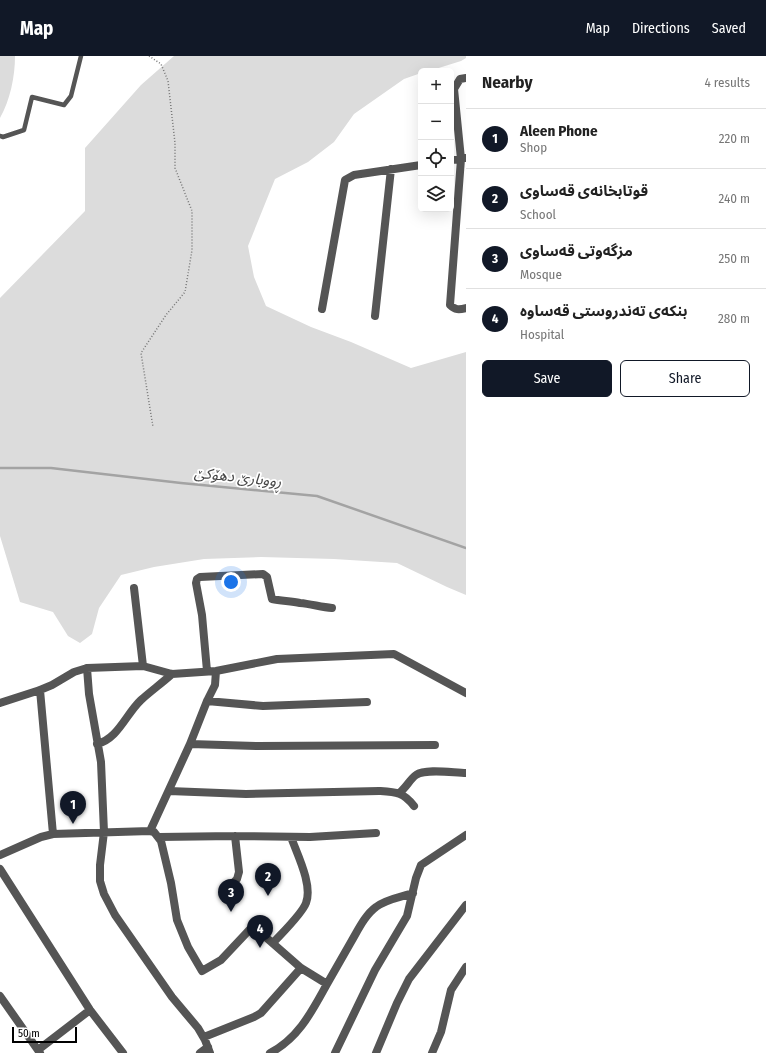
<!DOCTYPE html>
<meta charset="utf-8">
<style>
body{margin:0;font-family:"Fira Sans Condensed","Noto Sans Arabic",sans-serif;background:#f2f2f2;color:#222}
.controls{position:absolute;right:12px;top:12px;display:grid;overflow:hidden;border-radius:6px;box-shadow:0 4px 16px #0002}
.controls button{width:36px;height:36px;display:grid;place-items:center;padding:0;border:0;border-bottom:1px solid #e0e0e0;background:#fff;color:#222;font:20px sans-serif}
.scale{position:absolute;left:12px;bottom:10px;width:65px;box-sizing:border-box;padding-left:4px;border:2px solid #000;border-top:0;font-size:11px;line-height:14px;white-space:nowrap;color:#000;-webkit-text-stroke:3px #fff;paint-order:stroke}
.you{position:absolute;left:231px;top:526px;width:14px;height:14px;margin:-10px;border:3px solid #fff;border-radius:50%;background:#1a73e8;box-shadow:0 0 0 6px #1a73e833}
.badge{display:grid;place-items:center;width:26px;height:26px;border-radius:50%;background:#111827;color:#fff;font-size:13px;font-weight:700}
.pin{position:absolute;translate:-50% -33px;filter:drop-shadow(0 1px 2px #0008)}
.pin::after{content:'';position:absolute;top:21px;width:14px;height:12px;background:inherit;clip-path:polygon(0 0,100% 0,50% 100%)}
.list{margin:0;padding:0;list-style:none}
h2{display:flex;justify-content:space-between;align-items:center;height:52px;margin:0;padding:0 16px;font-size:17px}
h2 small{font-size:13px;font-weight:400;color:#767676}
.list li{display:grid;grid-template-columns:26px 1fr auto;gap:12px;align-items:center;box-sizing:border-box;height:60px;padding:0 16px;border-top:1px solid #e0e0e0}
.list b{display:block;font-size:15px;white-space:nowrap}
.list p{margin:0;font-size:13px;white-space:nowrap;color:#767676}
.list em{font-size:13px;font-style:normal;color:#767676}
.actions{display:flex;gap:8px;padding:12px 16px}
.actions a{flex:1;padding:9px 0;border:1px solid #111827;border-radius:6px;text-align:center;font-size:14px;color:#111827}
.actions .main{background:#111827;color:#fff}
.icon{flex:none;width:22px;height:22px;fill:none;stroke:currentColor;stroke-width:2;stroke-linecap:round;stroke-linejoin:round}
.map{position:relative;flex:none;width:466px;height:997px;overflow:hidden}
header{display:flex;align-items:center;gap:24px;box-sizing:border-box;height:56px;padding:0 20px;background:#111827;color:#fff}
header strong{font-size:19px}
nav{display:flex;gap:22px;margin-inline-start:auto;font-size:14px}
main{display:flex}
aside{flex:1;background:#fff}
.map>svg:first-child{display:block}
</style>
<header>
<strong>Map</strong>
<nav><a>Map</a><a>Directions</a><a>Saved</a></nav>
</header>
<main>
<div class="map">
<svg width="466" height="997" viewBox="0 0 466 997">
<rect width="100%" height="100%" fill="#fff"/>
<path fill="#dcdcdc" d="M0,0H15C15,21 10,44 0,62Z
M174,0H466V2L461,5L429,15H421V17L404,23L354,58L334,86L308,106L275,123L248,190L254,221L266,250L311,271L351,286L411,312L466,296V539L447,531L397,507L334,503L261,501L204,503L154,511L121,519L99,552L92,578L80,587L68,580L53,556L20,546L0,480V242L85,155V92L141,29Z"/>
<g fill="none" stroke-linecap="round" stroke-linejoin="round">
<path stroke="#a3a3a3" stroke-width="2.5" d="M0,412H51L181,427L317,440L466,492"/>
<path stroke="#777" stroke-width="1.5" stroke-dasharray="1 2" stroke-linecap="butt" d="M149,0L161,8L168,25L175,87V112L192,155V194L185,236L166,259L141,297L153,371"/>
<path stroke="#555" stroke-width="4.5" d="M0,80L3,81L24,74L32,41L64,49L71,40L81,0"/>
<path stroke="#555" stroke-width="8" d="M466,22L460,23L454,33L461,103L450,249C455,254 459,254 466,252
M451,104L465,102
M322,253L345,124L354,119L421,109
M375,260L391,113
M134,532L143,610
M87,612L89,638L101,706L104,776L100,809V825L104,838L115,859L172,941L198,972L205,984L210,997
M207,615L202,559L196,527L197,523L200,521L263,518L267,521L272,543C281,545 291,545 300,547C311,548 321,551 332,552
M40,634L53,778
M207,645L263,650L367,646
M0,647L40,634L52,629L74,616L87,612L143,610L172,618L216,615L277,603L394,598L466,637
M97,688C118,683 126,658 141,644C151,635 162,627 172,618
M190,688L258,690L435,689
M169,735L246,738L379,735C396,736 403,736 414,750
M399,737C406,732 410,723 416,719C426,712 454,717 466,717
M150,775L190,688L207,645L215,629L216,615
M159,781L235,780L310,781L376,777
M0,799L41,781L53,778L150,775L154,776L161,785L171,827L177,864L188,891L202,915L221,904L253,870L301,912L327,928
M0,813L90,954L123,997
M229,831L237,823L239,816L235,780
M273,887C281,878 302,858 306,847C313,829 297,798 291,781
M0,940L40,997
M204,981L254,961L261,957L301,912
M38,994L90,954
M200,997L208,991
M270,997C299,982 312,955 327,928C335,914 343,900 351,886C358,874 365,859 376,851C386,843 401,841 413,837
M335,997L375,914L407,860L416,822L421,809L466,779
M376,997L397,947L409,923L466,849
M432,997L441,976L451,934L466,911"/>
</g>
<g text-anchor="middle" stroke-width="3.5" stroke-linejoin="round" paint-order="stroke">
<g font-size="15" font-style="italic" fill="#444" stroke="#fff">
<text transform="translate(238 421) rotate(6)" y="5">ڕووبارێ دهۆكێ</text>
</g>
</g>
</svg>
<div class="controls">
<button>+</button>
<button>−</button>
<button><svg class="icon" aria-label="locate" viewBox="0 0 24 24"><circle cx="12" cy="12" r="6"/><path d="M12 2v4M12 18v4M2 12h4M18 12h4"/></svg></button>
<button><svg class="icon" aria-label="layers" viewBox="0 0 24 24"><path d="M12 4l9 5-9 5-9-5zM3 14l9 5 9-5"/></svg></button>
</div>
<div class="scale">50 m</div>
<div class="you"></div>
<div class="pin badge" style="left:73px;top:768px">1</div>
<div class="pin badge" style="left:268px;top:840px">2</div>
<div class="pin badge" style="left:231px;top:856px">3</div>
<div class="pin badge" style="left:260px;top:892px">4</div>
</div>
<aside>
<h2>Nearby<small>4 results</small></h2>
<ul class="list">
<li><span class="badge">1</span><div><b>Aleen Phone</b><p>Shop</p></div><em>220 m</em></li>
<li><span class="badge">2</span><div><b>قوتابخانەی قەساوی</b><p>School</p></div><em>240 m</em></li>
<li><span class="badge">3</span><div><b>مزگەوتی قەساوی</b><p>Mosque</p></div><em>250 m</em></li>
<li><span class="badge">4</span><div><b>بنکەی تەندروستی قەساوە</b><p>Hospital</p></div><em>280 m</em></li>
</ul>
<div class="actions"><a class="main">Save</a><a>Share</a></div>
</aside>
</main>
